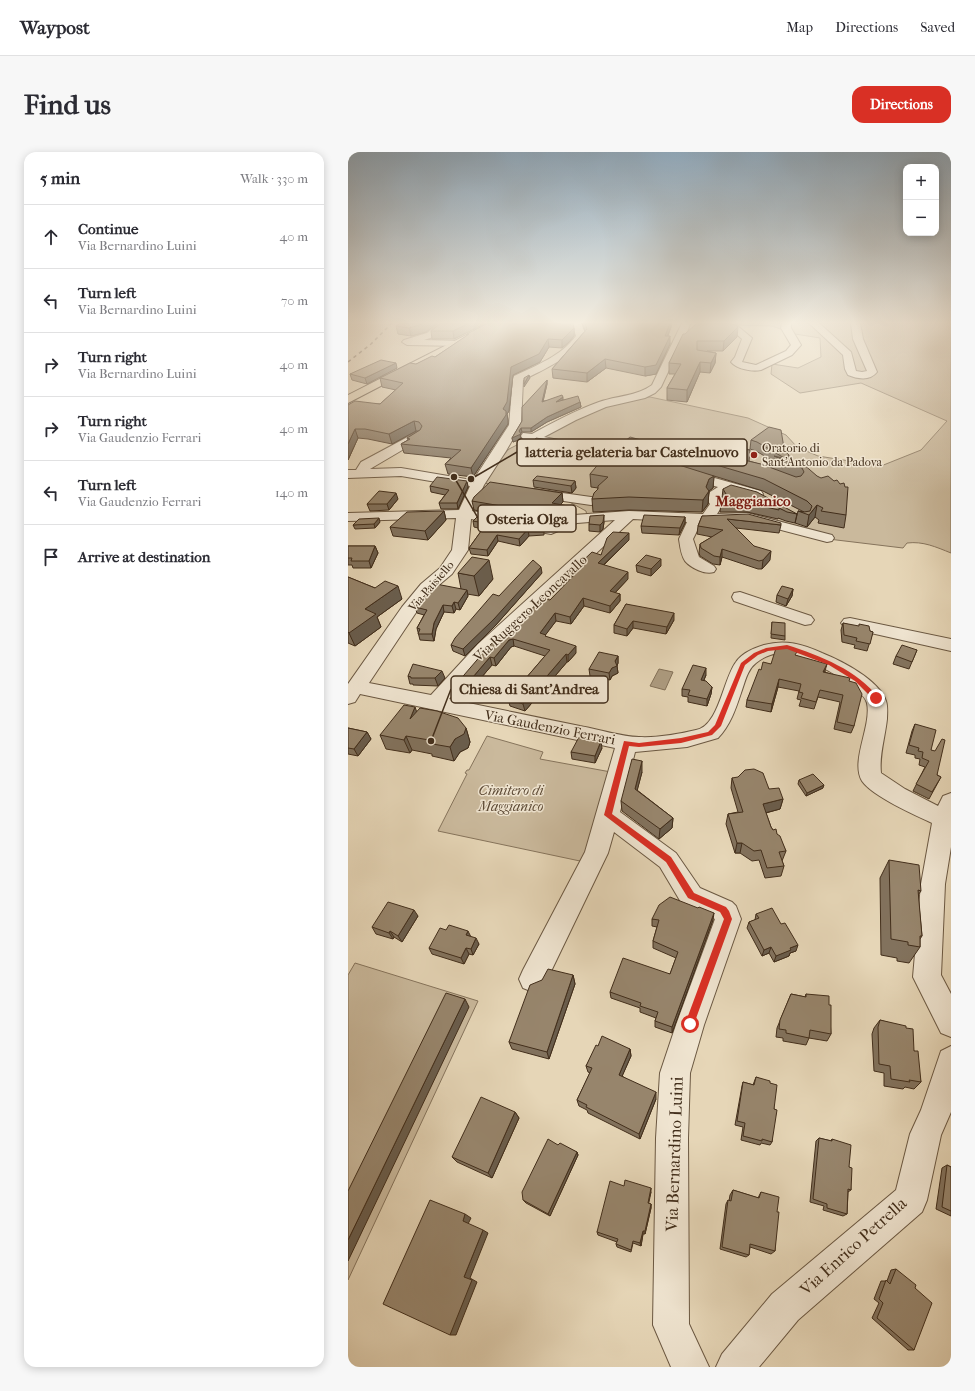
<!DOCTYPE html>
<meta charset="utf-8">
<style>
body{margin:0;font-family:"IM FELL French Canon",serif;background:#f7f7f7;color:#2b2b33}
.controls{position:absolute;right:12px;top:12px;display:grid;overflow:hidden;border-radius:8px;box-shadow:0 2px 10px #0003}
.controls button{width:36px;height:36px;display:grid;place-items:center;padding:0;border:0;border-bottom:1px solid #e1e1e2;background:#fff;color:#2b2b33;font:20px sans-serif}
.stop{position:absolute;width:12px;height:12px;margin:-9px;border:3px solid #d93025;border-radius:50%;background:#fff}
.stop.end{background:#d93025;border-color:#fff;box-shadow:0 1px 4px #0008}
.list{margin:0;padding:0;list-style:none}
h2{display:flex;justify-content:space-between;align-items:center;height:52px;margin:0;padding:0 16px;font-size:17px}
h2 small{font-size:13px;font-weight:400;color:#7c7c81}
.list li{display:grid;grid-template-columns:26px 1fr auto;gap:12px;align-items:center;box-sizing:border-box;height:64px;padding:0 16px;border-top:1px solid #e1e1e2}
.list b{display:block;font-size:15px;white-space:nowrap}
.list p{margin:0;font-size:13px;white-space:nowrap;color:#7c7c81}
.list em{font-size:13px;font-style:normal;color:#7c7c81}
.icon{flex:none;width:22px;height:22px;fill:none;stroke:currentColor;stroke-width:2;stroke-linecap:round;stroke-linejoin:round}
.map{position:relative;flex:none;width:603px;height:1215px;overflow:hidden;border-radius:12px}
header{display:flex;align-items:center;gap:24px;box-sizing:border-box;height:56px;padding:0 20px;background:#fff;border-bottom:1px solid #e1e1e2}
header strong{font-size:19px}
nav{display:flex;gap:22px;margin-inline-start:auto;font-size:14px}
.intro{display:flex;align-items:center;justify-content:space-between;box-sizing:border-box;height:96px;padding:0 24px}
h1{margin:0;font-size:28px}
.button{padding:10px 18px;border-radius:12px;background:#d93025;color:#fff;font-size:14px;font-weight:700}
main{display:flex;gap:24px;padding:0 24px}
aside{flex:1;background:#fff;border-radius:12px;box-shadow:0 2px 10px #0003}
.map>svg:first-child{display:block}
</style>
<header>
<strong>Waypost</strong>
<nav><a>Map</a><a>Directions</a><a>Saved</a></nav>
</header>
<div class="intro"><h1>Find us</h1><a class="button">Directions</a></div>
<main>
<aside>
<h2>5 min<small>Walk · 330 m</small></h2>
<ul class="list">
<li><svg class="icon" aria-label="ahead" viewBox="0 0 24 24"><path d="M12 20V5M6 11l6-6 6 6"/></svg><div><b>Continue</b><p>Via Bernardino Luini</p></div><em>40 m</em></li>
<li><svg class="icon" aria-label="left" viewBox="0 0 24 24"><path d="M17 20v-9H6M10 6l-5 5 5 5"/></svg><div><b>Turn left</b><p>Via Bernardino Luini</p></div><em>70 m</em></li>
<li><svg class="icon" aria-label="right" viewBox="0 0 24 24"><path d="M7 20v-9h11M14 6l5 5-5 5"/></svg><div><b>Turn right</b><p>Via Bernardino Luini</p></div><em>40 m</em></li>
<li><svg class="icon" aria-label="right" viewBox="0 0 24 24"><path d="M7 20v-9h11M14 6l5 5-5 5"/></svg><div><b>Turn right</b><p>Via Gaudenzio Ferrari</p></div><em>40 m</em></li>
<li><svg class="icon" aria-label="left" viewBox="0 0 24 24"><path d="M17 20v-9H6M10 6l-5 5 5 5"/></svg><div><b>Turn left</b><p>Via Gaudenzio Ferrari</p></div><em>140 m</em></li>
<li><svg class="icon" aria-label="arrive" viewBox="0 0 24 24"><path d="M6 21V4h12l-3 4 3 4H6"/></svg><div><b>Arrive at destination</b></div></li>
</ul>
</aside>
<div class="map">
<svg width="603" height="1215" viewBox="0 0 603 1215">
<rect width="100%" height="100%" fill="#e6d6b7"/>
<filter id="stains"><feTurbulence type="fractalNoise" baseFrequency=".005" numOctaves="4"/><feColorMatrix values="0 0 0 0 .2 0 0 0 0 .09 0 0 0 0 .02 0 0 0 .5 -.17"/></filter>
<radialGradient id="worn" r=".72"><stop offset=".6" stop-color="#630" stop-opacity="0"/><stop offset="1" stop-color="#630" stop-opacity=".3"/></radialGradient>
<path fill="#cab99c" stroke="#86745c" d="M387,171H603V401C588,395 575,389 559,391L555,396L472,386L423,369L239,364L238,359L216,347L136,331L151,308L161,297C205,275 252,246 302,245L400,266L438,283L449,295L470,304L533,314L573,298L599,269L513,231L452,241L423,222L424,212L450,216L473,205L472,186L447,182L424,174L389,173Z
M139,584L195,600L192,607L263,620L236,707L232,709L90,679L119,622L117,621L119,618H121Z
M7,811L130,849L0,1128V823Z"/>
<path fill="#ae9d82" stroke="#837159" d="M311,517L325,520L317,538L302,534Z"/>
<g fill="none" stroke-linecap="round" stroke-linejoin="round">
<defs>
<path id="minor" d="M93,171H103L85,185L76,188L110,189L113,190L115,192L113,194L59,193L54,190L56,188L79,181Z
M224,171H233L238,184C222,206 199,216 175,228L173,273L158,299L136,333L124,359L201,373L226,363L281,359L355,362L362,352L359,348L362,340L370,335L333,325L331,322L333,319L338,318L413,339L415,342L413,345L408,346L383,339L373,345V347L376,351L369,362L399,361L484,383L486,386L484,389L479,390L399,369L353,371L345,387L351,405L366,414L368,417L366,420C357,423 343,416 337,409C333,403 332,394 331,387L339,370L285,367L142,500L101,547C145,556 188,565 232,574C249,577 275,585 291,585C309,586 331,582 348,578C371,574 375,527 388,510C394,501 406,496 416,493C437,487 455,492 474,501C494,509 531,528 538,549C540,555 539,562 539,567C537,586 531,603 533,621L557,637L590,654L595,644L603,641V695L597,732L593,823L603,842V885L593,881L565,825L573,732L584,671C567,663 524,644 514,629C502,609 524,574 519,551C516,536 455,502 439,501C428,500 416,504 408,511C399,518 397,530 393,541C388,556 382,574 370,586L339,595L287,600L272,660L328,701L352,736L384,750L388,754L393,767L356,873L342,921L340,986L341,1172L361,1215H323L305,1173L308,986L312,921L328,873L367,767L334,752L312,715L266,680L260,701L195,836L185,840L175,836L171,827L175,818L237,700L267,596L12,542L7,550L0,552V532L54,455L73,432L92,416L104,398L108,366L0,369V361L111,358L122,334L118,335L53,324L0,326V318H8L13,310L69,280L73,281L75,284L73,287L22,317L53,316L118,327L124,330L161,273L165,226L166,224C189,213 213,204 228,184ZM123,367L203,382L229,371L267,368L130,492L83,543L21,531L67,462L85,438L104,422L120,398Z
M334,171H343L313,235L307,241L297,246L258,255L228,268L196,285L292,305L293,308L292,311L287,312L175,287L173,284L175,281L184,282C206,270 228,258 251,250C268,244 289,244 304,233Z
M376,171H386L404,186L394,210L408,213L438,199L443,193L433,176L434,171H443V176L453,193L444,203L413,218C404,220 389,217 383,210L387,205L394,187Z
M461,171H471L503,200L508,219L514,220L519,219L505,187L503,171H512L515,187L529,220C522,229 510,227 500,223L497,217L495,203Z
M186,337L243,345L248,346L250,349L248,352L243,353L181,344L179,341L181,338Z
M392,440L463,464L466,468L463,472L457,473L386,449L384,445L386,441Z
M502,466L603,487V499L496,475L493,471L496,467Z
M603,894V960L593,983L579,1048L574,1060L450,1168L411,1215H368L374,1202L424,1142L548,1038L562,982L573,958L593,899Z"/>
<path id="major" d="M142,171H154L0,251V243Z"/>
</defs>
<use href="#minor" stroke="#6b5842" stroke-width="2"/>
<use href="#major" stroke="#422e1b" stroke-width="2"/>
<use href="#minor" fill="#efe4d0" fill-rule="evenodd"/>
<use href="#major" fill="#e6d6b7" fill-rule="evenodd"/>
<path stroke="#422e1b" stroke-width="1.5" stroke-dasharray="3.5 3.5" stroke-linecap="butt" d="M0,210L23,192L44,171"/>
</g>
<path fill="#82725d" stroke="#422e1b" d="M53,171H90L78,180L63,184L50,182L48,174Z
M93,171H138L106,187H84L83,179Z
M234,171H323V175L320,184L322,192L308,222L297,224L258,216L239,230L205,226L204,217L237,179Z
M226,176V184L221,190L214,196L201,195L192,210L165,223L161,259L159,262L160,268V272L125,325L100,322L97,312L103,306L56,301L53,292L60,288L59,286L71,279H68L44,292L20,287L10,286L0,308V253L32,252L48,238L34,235L32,226L87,205L119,184V182Z
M337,182L389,185L375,199H359L368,201L367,211L362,221L352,220L339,250L319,248V236L327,222H321V211Z
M49,216L19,232L4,228L2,222Z
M199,228V232L195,249L215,248L232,250L233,255L199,270L183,280H174L172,282L173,287L165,290L164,286Z
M403,288L436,296V298L441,303L440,308L454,311L498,363L496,376L470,371L471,368L467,365L459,375L447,371L450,359L456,360L415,339L366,324L365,336L361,339L360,352L354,360L281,358L245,360L244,347L250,338V336L243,335L242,322L276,300V290L334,299H358L369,290L402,298L401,309L424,316L425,309L408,299L402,297Z
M200,295L192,307L179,305L178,299Z
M185,328L227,329L228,336L224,341L186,335Z
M119,329L120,335L110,357H93L91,351L97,343L83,340L82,334Z
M375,337L449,362L447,371L438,369L430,366V367L399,360H372L373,351L375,347L374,346Z
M214,341L215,350L212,353L221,363L201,371L126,358L124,349Z
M50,347L41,358L22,359L19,352Z
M96,359L98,368L80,388L45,384L42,375Z
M354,364L433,373L431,381L388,376L406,394L422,408L414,417H410L374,405L372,413L365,412L352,404L351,401L352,392L364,385L349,382L350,374Z
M337,365V371L331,383L294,381L293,374Z
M125,369L196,377V383L181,384L172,394L150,389L140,404L123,402L121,396L134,378V377L126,375Z
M32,370L27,376L7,377L5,373Z
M256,370L255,377L252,380L241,379V372Z
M281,388L256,413L280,427L267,441L272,442V449L262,461L236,454L223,472L208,469L197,483L198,485L228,501L220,510H219L177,559L162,554L160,547L197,504L166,494L163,495L148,514L144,513L121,540L112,537L110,530L168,476L202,448L224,426L223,420L253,403Z
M0,394H27L30,401L23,416H5L4,413H0Z
M288,413L313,414L303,424L289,420Z
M110,421L145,427L131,444L119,442L120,444L112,458L108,457L106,461L96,460L88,477L86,489L72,488L69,476L76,463L69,461L67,455L113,437Z
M194,421L147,474L117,504L105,499L103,493L151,444Z
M0,425L54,447L29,465L33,475L7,494L0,491Z
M445,437L444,444L438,454L428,450L429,443Z
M278,452L326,468L318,482L285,476L279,484L266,481V473Z
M424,470L437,484V488L423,486Z
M495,471L525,480L519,499L506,496L507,493L494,490L493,478Z
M569,498L561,517L545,512L548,504Z
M270,504V511L269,514L270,521L264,524L262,528L242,524L241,517Z
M449,504L477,519V520L501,529L506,574L503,581L486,577L492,550L470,545L466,557L451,554L453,548L449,547L451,539L430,535L423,560L398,555L399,548L413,518L423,512Z
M358,523L356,528L364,535L363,542L359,554L340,550V545L334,544V537Z
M60,524L97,526L90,534L65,533V532H62Z
M69,560L118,576L122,590L120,596L112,600L106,609L84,604V602L64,598L62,601L38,597L32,583Z
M567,572L583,598L589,623L593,625L581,647L565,639L577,615L571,613L572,607L567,606V603L558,601L564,579Z
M0,576L19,580L23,587L10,604L0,602Z
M254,596L247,611L224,607L223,600Z
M294,620L289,638L325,666L324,676L311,687L274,659L273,649Z
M384,626L421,637L435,647L432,657L418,661L423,675L425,678L429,682L438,699L434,709L436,714L433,724L417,726L411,708L404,709L392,701H387L378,672L380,662L390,660L383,636Z
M451,628L475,636L458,644L450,632Z
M541,708L573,739L570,743L574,784L572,787V795L561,811L549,809V806L533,803L532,726Z
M408,762L448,799L442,801L441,804L426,810L421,801L414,804L399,776L401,770L407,768Z
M70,764L54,790L46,785L45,787L28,782L24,775Z
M304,767L365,768L324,881L307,875V869L308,866L292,860V856L263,846L262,840L322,822L328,806L305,796V789L309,775L304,774Z
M123,785L131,792L125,803L121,802L116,812L84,802L81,796Z
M225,823L227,832L201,907L164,897L161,890L194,828Z
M443,842L457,845L458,842L481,853L483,882L479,889L461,886L458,893L435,889V886L428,885L429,876Z
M532,868L558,876L566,899L573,930L566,937L557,935L555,937L536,934V921L526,919L524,882L526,876Z
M250,894L282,897L283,904L274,924L308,947L292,987L240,961L239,958L231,954L229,948L242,921L240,920L238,914Z
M408,925L422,931L426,957L424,990L422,993L413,991L412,993L393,988L395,975L387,973L394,934L395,930L405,933Z
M167,960L171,966L144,1026L109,1010L104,1005Z
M471,986L483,989L484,987L501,1015L503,1038L500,1040L499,1062L495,1064L475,1058L476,1054L462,1050L468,989Z
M210,993L229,1000L230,1003L202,1064L178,1051L175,1048Z
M599,1013L603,1015V1064L588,1057L594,1016Z
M276,1034L303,1040L300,1051L303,1052V1056L297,1082H295L293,1094L285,1091L283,1100L269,1095L268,1092L269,1090L250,1083L249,1080Z
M385,1038L410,1046L413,1040L429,1060L427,1099L423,1102L402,1095L401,1103L398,1105L372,1097L378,1052L380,1048L381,1049L382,1043Z
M548,1117L567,1136L566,1198H560L524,1166L531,1151L526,1147L533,1129H539L543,1118Z"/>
<path fill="#6a5d4c" stroke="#422e1b" d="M77,171H90L78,180L63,184L61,176Z
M121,171H138L106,187L105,179Z
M322,171H323V175L316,192L317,184Z
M390,175L389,185L375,199L376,189Z
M226,176V184L221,190L214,196V188Z
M322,184V192L308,222L297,224V215Z
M200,187L201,195L192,210L165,223L161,259L159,262L160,268V272L125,325L123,316L155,257L163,215Z
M368,201L367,211L362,221L363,211Z
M257,207L258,216L239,230V221Z
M352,210V220L339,250V238Z
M48,211L49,216L19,232L17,226Z
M181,223L182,226L176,235V232Z
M199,228V232L194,254V250Z
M215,245V249L208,250Z
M232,250L233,255L199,270L183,280V276L199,265Z
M66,269L68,279L44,292L41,282Z
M173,276L174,280L172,283L173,287L165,290L164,286L171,279Z
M7,277L10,286L0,308V292Z
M200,288V295L192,307L191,300Z
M393,296L391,308L386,309L385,301L387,297Z
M366,324L365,336L361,339L360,352L354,360L355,348L358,335L361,327Z
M119,329L120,335L110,357L109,351Z
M227,329L228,336L224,341L223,334Z
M48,341L50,347L41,358L39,352Z
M214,341L215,350L205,360L220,354L221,363L201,371L200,362L204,351Z
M469,353L467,365L459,375L461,363Z
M96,359L98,368L80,388L77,379Z
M256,363V370L255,377L252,380V373Z
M337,365V371L331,383L332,376Z
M31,366L32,370L27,376L26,372Z
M180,377L181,384L172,394L171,387Z
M281,381V388L250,418V411Z
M149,383L150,389L140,404L139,398Z
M27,394L30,401L23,416L21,409Z
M374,397V405L372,413V405Z
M423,399L422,408L414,417L415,408Z
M313,407V414L303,424V417Z
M141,408L145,427L131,444L126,424Z
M193,415L194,421L147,474L117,504L115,497Z
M280,420V427L262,446V439Z
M50,434L54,447L29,465L33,475L7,494L1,481L17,457Z
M445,437L444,444L438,454L440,447Z
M119,438L120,444L112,458L110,451Z
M272,442V449L262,461V454Z
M235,446L236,454L223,472L222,465Z
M106,450L108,457L106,461L104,454Z
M95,453L96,460L88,477L86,489L84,482L86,471Z
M207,461L208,469L193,489L192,481Z
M326,461V468L318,482L319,475Z
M285,469V476L279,484V477Z
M165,487L166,494L163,495L148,514L146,506L161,488Z
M228,494V501L220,510V503Z
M218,502L219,510L177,559L175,552Z
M270,504V511L269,514L270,521L264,524L262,528L261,521Z
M142,505L144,513L121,540L119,532Z
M479,512L477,519L473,527L475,520Z
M358,516V523L353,535V528Z
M94,519L97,526L90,534L87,526Z
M431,527L430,535L423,560L424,552Z
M364,535L363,542L359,554V547Z
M67,555L72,569L62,567Z
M118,576L122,590L120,596L112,600L106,609L102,595L107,587Z
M19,580L23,587L10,604L6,597Z
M58,584L64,598L62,601L56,588Z
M253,589L254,596L247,611V604Z
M294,609V620L287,647V637Z
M476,633L475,636L458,644L459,641Z
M435,647L432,657L413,662L415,652Z
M325,666L324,676L311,687L312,677Z
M389,691H394L392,701H387Z
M66,758L70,764L54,790L50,784Z
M366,761L365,768L324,881V875Z
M42,779L46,785L45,787L41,781Z
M120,779L123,785L118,783Z
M128,786L131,792L125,803L123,797Z
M450,793L448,799L442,801L441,804L426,810L428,804L442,796Z
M423,795L421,801L414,804L416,798Z
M118,796L121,802L116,812L113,806Z
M225,823L227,832L201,907L199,900Z
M117,847L121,855L0,1109V1088Z
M282,897L283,904L272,929L271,923Z
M308,940V947L292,987L291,982Z
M167,960L171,966L144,1026L140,1021Z
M229,1000L230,1003L202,1064L200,1062Z
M303,1036V1040L300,1055V1051Z
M303,1052V1056L297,1082V1079Z
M117,1062L123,1066L120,1072L115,1069Z
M135,1078L140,1081L122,1126L129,1130L108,1183H102L116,1125Z
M295,1079V1082L293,1094L292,1091Z"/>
<path fill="#97856c" stroke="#422e1b" d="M53,171H77L61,176L48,174Z
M93,171H121L105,179H83Z
M140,171H225L226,176L214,188L200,187L191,202L163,215L159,250L155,257L158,259V263L123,316L97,312L113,298L53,292L62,287L59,286L72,278L74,274L71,270L66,269L41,282L17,277H7L0,292V253L7,249L32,252L55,231L32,226L62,211L68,212L84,204L87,205L121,182H119Z
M237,171H322L317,184H322L308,213L297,215L257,207L239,221L204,217L239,177Z
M349,171H378L388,173L390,175L376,189H349V198L368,201L363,211L352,210L339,238L319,236L333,212L321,211L335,182H337Z
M33,208L48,211L17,226L2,222Z
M181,223L176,232V226Z
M199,228L194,250L214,243L215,245L208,250L230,244L232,250L199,265L183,276H173L171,279L173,282L164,286L174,269V255Z
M421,275L433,278L436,296L433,295L441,303L438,307L409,290L403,288Z
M282,285L334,299L339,294L358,299L369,290L402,298L393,296L387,297L385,301L387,306L413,312L448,325L453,324L456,320L454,316L426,304L454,311L469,324L473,326L480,324L486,329L489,328L492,332L496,331L497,335H500L498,363L473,359L475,356L469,353L461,363L450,359L456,360L462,359L464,354L459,349L416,327L324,300L276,290Z
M188,286L200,288L191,300L178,299Z
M263,297L315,308L366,324L361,327L358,335L361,339L355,348L281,345L244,347L246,341L250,337V334L260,325L242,322Z
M189,324L227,329L223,334L185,328Z
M89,325L119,329L109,351H91L101,338L82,334Z
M142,330L214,341L204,351L220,354L200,362L124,349L126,345Z
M383,333L409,340L449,362L439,360L431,356V358L400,351H373L378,342L375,337Z
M31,339L48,341L39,352H19Z
M96,359L77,379L42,375L59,360Z
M400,362L433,371V373L379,367L406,394L423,399L415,408L411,409L374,397L372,405L366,404L353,396L352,392L375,378L350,374L354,364Z
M256,363L255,370L252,373L241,372L242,364Z
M296,363L337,365L332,376L293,374Z
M130,364L196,377H180L171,387L149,383L139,398L121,396L136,375L133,374L136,371L125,369Z
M31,366L26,372L5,373L11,367Z
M265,380L281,381L250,411L280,420L262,439L272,442L262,454L235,446L222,465L207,461L192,481L198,483L197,484L228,494L220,503L218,502L175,552L160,547L202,498L165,487L161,488L146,506L142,505L119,532L110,530L141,494L163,474L168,476L193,446L202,448L228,421L223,420L244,400L253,403L259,386Z
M0,394H27L21,409H3L4,406H0Z
M298,403L313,407L303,417L288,413Z
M124,405L141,408L126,424L110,421Z
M185,408L193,415L146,467L115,497L103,493L107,486L145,442L151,444Z
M0,425L27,436L37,429L50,434L17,457L28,462L1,481L0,480Z
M88,432L119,438L110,451L106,450L104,454L95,453L86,471L84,482H70L72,477L69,476L79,458L67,455L72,448Z
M434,434L445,437L440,447L429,443Z
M278,452L326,461L319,475L285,469L279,477L266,473Z
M424,470L437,471V484L423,482Z
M495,471L511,474V472L521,474L522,479L525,480L522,492L508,489L509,486L496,483Z
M554,493L569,498L564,510L548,504Z
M440,495L450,498L447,503L479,512L475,520L502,526L501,529L508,531L514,542L506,574L489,570L495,543L472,538L468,550L453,546L455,541L451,540L453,532L431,527L424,552L399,548L411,517L413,518L415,510L423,512L428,496Z
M251,500L270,504L267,509L269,514L264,516L261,521L241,517Z
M65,512L94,519L87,526H63V525L60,524Z
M345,513L358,516L353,528L358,529L364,535L359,547L340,543L342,538L334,537Z
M56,553L67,555L62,567L72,556L89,559L110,566L118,576L116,582L107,587L102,595L79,591L81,588L58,584L56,588L32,583Z
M567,572L588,578L583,598L587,599L594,587L597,588L589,623L593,625L584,640L568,632L581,609L574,606L575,600L570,599L571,596L561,593Z
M0,576L19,580L6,597L0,596Z
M231,585L253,589L247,604L223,600Z
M284,607L294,609L287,637L325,666L312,677L273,649Z
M406,617L415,621L421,637L431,636L435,647L415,652L423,675L425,678L428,677L429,682L432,684L438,699L431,700L436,714L419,716L413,698L406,699L394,691H389L380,662L395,660L384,626L390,625L397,618Z
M465,622L476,633L459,641L451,628Z
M541,708L571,713L573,739L570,738L574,784H572V795L560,793V790L543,787Z
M322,745L350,756L351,755L366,761L324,875L307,869L310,860L292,854L293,851L262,840L275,806L322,822L330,800L305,789L311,768L304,767L311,753Z
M40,750L66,758L50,784L42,779L41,781L24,775Z
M424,756L433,772L437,771L450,793L442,796L443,798L428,804L423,795L416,798L401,770L411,766L408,762Z
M101,773L120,779L118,783L128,786L123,797L118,796L113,806L81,796L92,776L98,778Z
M200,817L225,823L199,900L161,890L182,833L194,828Z
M98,841L117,847L0,1088V1039Z
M443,842L458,845V842L481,844V853H483V882L462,878L461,886L438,881V878L431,877L432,868Z
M532,868L558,874V876L565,877L566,899H570L573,930L561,928L562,930L543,927L542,914L531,912L530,875Z
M254,884L282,897L271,923L308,940L291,982L238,955L239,953L229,948L244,916L238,914L248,893L250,894Z
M408,925L422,929V931L429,933L426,957L429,958L424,990L414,987V989L395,984L397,971L389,969L395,930L406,933Z
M133,945L167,960L140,1021L104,1005Z
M471,986L484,989V987L503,993L501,1015L504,1016L503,1038L500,1037L499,1062L479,1056V1052L465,1047Z
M200,987L210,993L212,991L229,1000L200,1062L175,1048L174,1040Z
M599,1013L603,1015V1059L594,1055Z
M277,1028L303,1036L300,1051L303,1052L297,1079H295L292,1091L285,1089L283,1098L268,1092L270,1087L249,1080L262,1029L276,1034Z
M385,1038L411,1046L413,1040L431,1045L429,1060H431L427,1099L402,1092L401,1103L374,1095L380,1048L383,1049Z
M82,1048L117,1062L115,1069L135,1078L116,1125L124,1128L102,1183L35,1152Z
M548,1117L568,1133L567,1136L584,1151L566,1198L529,1166L535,1151L531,1147L538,1128L542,1132Z"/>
<linearGradient id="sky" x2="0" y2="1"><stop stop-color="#91abbf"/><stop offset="0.5" stop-color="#f4eddf"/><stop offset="1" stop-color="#f4eddf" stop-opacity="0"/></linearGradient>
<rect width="603" height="341" fill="url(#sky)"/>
<path fill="#d93025" d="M439,493C473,504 509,518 531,546L526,548L507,529L481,513L439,497L420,499L410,503L397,513L373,574L364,583L333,591L291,595L281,594L264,662L323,705L346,741L378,755L381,759L384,767L346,872L345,876L342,877L339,876L337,872L376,767L372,760L340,746L318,710L256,663L276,589L291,591L333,586L360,580L367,573L393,511L406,501L418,496Z"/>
<circle fill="#8f2418" stroke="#efe4d0" stroke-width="1.5" cx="406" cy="303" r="4"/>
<g text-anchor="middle" stroke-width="3" stroke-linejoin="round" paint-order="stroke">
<g font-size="12" fill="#422e1b" stroke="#efe4d0" text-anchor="start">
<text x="414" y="300">Oratorio di<tspan x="414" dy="14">Sant'Antonio da Padova</tspan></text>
</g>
<g font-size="12" fill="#422e1b" stroke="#efe4d0">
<text transform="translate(83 434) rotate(-49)" y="4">Via Paisiello</text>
</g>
<g font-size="14" fill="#422e1b" stroke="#efe4d0">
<text transform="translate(182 456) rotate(-43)" y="5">Via Ruggero Leoncavallo</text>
<text transform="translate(202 575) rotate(11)" y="5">Via Gaudenzio Ferrari</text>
</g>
<g font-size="14" font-style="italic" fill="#5d4a35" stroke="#efe4d0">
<text x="163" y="643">Cimitero di<tspan x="163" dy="16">Maggianico</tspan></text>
</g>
<g font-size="15" font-weight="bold" fill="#7a1f14" stroke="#efe4d0">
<text x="405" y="354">Maggianico</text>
</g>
<g font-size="17" fill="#422e1b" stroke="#efe4d0">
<text transform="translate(326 1002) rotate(-88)" y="6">Via Bernardino Luini</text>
<text transform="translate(505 1094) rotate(-42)" y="6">Via Enrico Petrella</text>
</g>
</g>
<path fill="none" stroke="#422e1b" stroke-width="1.5" d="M123 327L169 300M106 325L130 366M83 589L103 537"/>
<g fill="#422e1b" stroke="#efe4d0" stroke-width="1.5">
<circle cx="123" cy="327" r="4"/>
<circle cx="106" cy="325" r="4"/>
<circle cx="83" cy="589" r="4"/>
</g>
<g fill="#efe4d0" stroke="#422e1b" stroke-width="1.5">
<rect x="169" y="287" width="230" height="27" rx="4"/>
<rect x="130" y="353" width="98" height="27" rx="4"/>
<rect x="103" y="524" width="157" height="27" rx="4"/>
</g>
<g font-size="15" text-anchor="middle" font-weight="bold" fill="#422e1b">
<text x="284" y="305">latteria gelateria bar Castelnuovo</text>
<text x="179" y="372">Osteria Olga</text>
<text x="181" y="542">Chiesa di Sant'Andrea</text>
</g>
<rect width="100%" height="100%" filter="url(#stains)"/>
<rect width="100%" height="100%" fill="url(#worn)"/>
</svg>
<div class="controls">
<button>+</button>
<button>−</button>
</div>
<div class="stop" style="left:342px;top:872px"></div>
<div class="stop end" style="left:528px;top:546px"></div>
</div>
</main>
